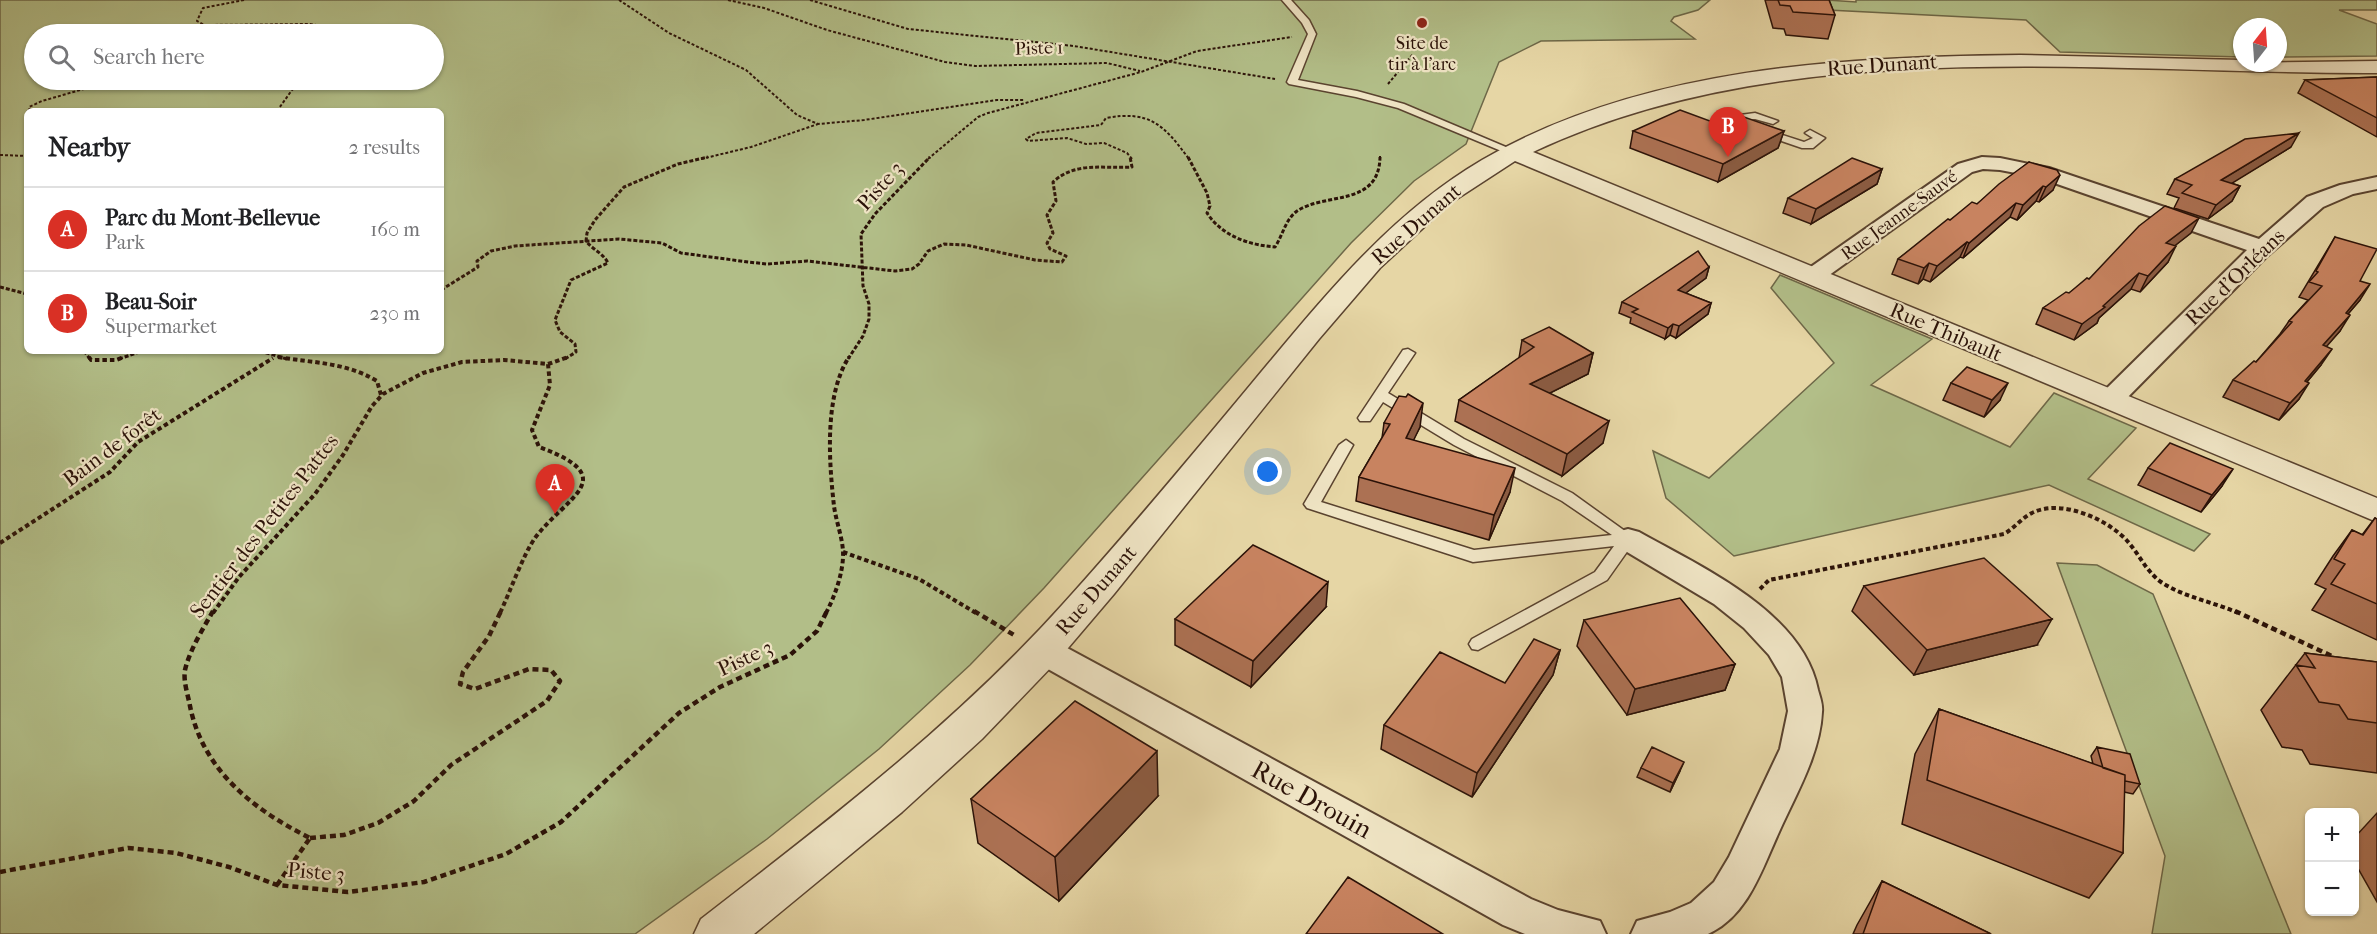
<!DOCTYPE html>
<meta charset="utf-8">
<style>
body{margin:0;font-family:"IM FELL French Canon",serif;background:#f2f2f2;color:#202124}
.controls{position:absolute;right:18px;bottom:18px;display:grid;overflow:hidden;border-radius:9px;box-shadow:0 2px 4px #0004}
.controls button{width:54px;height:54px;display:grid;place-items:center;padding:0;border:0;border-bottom:2px solid #e0e0e0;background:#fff;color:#202124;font:30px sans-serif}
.compass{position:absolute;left:2233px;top:18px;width:54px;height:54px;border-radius:50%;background:#fff;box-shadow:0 2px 4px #0004;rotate:17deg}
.you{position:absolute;left:1268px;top:472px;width:21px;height:21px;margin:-15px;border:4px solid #fff;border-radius:50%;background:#1a73e8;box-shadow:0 0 0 9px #1a73e833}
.badge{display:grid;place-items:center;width:39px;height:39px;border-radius:50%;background:#d93025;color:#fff;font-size:20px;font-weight:700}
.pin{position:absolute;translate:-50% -50px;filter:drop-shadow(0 2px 3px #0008)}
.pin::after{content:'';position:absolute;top:32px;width:21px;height:18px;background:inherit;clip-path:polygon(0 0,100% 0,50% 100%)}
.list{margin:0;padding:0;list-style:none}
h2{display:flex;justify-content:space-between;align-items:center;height:78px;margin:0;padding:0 24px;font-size:26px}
h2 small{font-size:20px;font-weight:400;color:#757577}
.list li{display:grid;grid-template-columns:39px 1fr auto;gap:18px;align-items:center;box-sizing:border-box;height:84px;padding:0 24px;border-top:2px solid #e0e0e0}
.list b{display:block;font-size:22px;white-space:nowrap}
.list p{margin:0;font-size:20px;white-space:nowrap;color:#757577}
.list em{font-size:20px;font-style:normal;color:#757577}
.icon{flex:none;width:33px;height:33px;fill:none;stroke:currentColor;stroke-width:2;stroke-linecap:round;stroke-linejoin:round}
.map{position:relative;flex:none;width:2377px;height:934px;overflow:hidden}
.search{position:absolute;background:#fff;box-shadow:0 2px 4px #0004;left:24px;top:24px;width:420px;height:66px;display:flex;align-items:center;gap:15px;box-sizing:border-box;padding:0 21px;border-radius:33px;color:#757577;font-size:22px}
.panel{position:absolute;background:#fff;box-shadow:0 2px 4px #0004;left:24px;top:108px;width:420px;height:246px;border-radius:9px}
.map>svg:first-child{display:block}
</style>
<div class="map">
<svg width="2377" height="934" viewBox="0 0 2377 934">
<rect width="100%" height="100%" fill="#e6d6a5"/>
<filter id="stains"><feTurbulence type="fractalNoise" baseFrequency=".00333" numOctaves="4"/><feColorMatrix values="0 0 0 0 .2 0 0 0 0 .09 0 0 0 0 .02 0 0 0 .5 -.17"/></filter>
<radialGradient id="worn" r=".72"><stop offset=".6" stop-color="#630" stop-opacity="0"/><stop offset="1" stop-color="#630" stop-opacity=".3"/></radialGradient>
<path fill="#b2be88" stroke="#6e6848" stroke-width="1.5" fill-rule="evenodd" d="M0,0H1710L1698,10L1674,17L1671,21L1695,39L1541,41L1499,62L1466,144L1414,181L1351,243L1044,588L970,665L879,749L767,839L635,934H0ZM34,34H434V80H34ZM27,111H441V351H27Z
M1827,0L1856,2V0H2377V10H2339L2377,24V56L2278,57V27H2242V57L2060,52L2026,20L1828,10Z
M1780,275L1932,339L1871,385L2010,447L2054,393L2136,428L2088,479L2210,534L2194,551L2049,485L1734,556L1666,498L1653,451L1709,478L1834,363L1771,288Z
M2057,563L2097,565L2153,594L2291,934H2152L2165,856Z"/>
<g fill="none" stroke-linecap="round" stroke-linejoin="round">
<defs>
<path id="service" d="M1282,0H1291L1309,20L1316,34L1298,80L1357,91L1404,104L1520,153L1511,155L1398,108L1356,97L1289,84L1287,82L1308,34L1302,23Z
M1755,113L1778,121L1773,124L1755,119L1739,121L1804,142L1813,138L1805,133L1810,130L1825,138L1813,148H1802L1720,120L1725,117Z
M1408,349L1415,353L1388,393L1464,439L1572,493L1636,539L1607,580L1478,650L1472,649L1469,644L1472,639L1595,572L1614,546L1473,562L1307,508L1304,504L1339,445L1346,440L1353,445L1321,502L1474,550L1612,535L1562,501L1454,445L1383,402L1370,421H1360L1358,418L1403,350Z"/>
<path id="minor" d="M1982,157L2000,158L2049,168L2259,239L2307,197L2340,185L2377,177V189L2353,194L2323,207L2265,258L2119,406L2110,408L2101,406L2097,400L2101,394L2247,250L2037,177L2000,170L1983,169L1972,172L1821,281L1813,283L1805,281L1801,276L1805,271L1958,164Z
M1628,529L1639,532C1701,567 1803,612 1818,690C1820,697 1823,705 1822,712C1820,754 1796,794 1779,832C1762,869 1748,916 1708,934H1631L1637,921L1670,912L1691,903L1714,882L1729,857L1780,749L1788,711L1782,677L1769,655L1744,628L1714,604L1617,546L1613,539L1617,532Z
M1044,639L1056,642L1531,899L1558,910L1600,921L1606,934H1525L1503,925L1032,660L1027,651L1032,642Z"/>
<path id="tertiary" d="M2020,55L2242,60V63L2377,61V73C2102,74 1788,31 1533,152L2377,498V522L1515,161L1449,204L1380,268L1319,339L1114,594L1057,661L982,739L902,812L754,934H694L701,919C828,821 955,724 1063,604C1130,530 1193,454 1257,377C1324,297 1390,214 1482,160C1642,67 1840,57 2020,55Z"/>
</defs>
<use href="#service" stroke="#5a432f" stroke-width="3"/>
<use href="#minor" stroke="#5a432f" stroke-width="4"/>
<use href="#tertiary" stroke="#5a432f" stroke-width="3"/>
<path stroke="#2b1208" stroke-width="2" stroke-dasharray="3 2" stroke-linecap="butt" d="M244,0L203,8L197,21L204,25L310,24L330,27L333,34
M619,0L669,33L746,70L797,115L818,124L864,120L997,100H1025
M728,0L764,8L827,30L945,62L975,66L1107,63L1140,71
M810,0L908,29L1074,46L1275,79
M217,34L240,26
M1388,84L1413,54
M30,111L29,107L42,101L115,80
M277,111L292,90L306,80
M0,155L27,156
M701,159L751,147L818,124
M928,159L978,117L988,113L1141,72L1197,51L1292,37
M1132,159L1127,153L1104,143L1086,144L1067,138L1028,141L1026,139L1036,133L1101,125L1106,118C1150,110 1164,125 1189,159
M1380,159V156"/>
<path stroke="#2b1208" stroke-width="3" stroke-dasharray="4 2" stroke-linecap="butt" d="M1188,157L1207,193L1210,206L1207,213C1222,236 1249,245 1275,247C1283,235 1285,220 1297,211C1326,192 1379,207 1380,157
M0,287L27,294
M441,290L478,267L477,261L491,251L515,246L619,239L662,243L681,253L748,262L767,264L807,261L895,271L912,269L919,264L928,251L944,244L966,245L1035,260L1062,262L1066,256L1050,249L1047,243L1053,233L1047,215L1056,201L1053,182C1076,161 1103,169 1132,167L1130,157
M84,351L90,359
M260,351L287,359
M119,359L142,351
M565,359L576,352L575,344L560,332L555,320L571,280L608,263C603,253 593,250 586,241L587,233L595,220L624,187L678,164L708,157
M848,359L863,336L869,319V304L863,286L861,234L875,214L930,157"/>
<path stroke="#2b1208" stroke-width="4" stroke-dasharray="4.5 3" stroke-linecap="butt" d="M89,357L91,360H116L124,357
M278,357C313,363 345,362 377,381L381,395
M548,364L568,357
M0,543L110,472L138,442L273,358
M843,552L919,579L976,613
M1760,589L1769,580L2004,534C2015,528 2022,517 2034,512C2063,499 2110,520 2129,543C2140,556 2147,572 2161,582C2183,597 2214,602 2238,613
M213,613L239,577L315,494L343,455L372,406L383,394L423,373L462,362L504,360L548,364L550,385L532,430L539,447C624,478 565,497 535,538C523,555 510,592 500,613
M826,613C835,596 844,571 843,551C842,536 836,521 834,506C829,462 824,396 849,357"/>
<path stroke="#2b1208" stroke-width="4.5" stroke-dasharray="6 4" stroke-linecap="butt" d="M213,611C203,629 190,649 185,670C183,681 188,695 190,706C203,771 254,810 310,838
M974,611L1014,635
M2235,611L2334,657
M310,838L344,835L378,823L414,801L451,765L547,701L560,681L551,670L529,669L475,689L460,684L463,672L489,636L501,611
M0,872L128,848L176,853L229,867L277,885L348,892L424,882L506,854L561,822L679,713L720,687L790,655L817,631L827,611
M277,885L310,838"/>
<use href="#service" fill="#efe4c4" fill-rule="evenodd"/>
<use href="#minor" fill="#efe4c4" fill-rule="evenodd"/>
<use href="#tertiary" fill="#efe4c4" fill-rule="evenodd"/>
</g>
<path fill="#ac7153" stroke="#2b1208" stroke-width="1.5" d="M1765,0H1829L1835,15L1828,39L1786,35L1784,29L1773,28Z
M2377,77V137L2298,93L2305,80Z
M1633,131H1784L1778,148L1718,182L1630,148Z
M2291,147L2231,183L2240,186L2232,201L2208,219L2174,208L2179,198L2167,194L2175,179Z
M2029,162L2053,190L2039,202L2036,201L2017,220L2010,217L1963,258L1960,257L1930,282L1923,279L1918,284L1892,274L1898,259L1950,220L1977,204Z
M1882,169L1877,184L1811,224L1783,213L1788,198Z
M2191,233L2174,246L2168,262L2140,292L2131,289L2099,318L2097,323L2074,340L2036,324L2043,308L2069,293L2089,279Z
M2335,237L2360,281V300L2348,314L2340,331L2326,346L2321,365L2307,382L2299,399L2279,420L2223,397L2233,380L2256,362L2280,334L2289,321L2308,300L2299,297Z
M1709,267L1706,278L1685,293L1711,303L1708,314L1676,338L1670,335L1665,339L1630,323L1631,318L1619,313L1622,302Z
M1522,340L1593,353L1588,374L1550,393L1603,443L1562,476L1455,421L1459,400L1519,358Z
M1951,383L2000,400L1984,417L1943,400Z
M1384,423L1420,427L1413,440L1510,492L1489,540L1356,501L1359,477L1382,438Z
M2148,468L2222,486L2201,512L2138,485Z
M2375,518L2377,519V640L2312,610L2326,589L2315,584L2333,556L2352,530L2362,535Z
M1864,586L2037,645L1914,675L1852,611Z
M1326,607L1251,687L1175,645V619Z
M1584,620L1735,664L1725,690L1627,715L1577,646Z
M1560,650L1553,675L1472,797L1381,749L1384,725L1505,683Z
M2305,653L2377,662V773L2310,764L2302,750L2282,747L2261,710Z
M1939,709L2093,764L2091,756L2097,747L2140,784L2133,794L2124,792L2123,853L2089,898L1902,824L1915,754Z
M1641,768L1680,771L1670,792L1637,777Z
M1158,796L1059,901L978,843L971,799Z
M2377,813V902L2355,863V837Z
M1882,881L1991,934H1853L1857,925Z"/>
<path fill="#8c5c43" stroke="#2b1208" stroke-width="1.5" d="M1784,131L1778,148L1718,182L1723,164Z
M2299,133L2291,147L2213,195L2221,180Z
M1882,169L1877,184L1811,224L1816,209Z
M2060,175L2053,190L2039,202L2046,187Z
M2043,186L2036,201L2017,220L2023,205Z
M2240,186L2232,201L2208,219L2216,205Z
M2016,203L2010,217L1963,258L1969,243Z
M2199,218L2191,233L2158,259L2166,243Z
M1967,242L1960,257L1930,282L1937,266Z
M2176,246L2168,262L2140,292L2148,276Z
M1929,263L1923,279L1918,284L1924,268Z
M1709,267L1706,278L1675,301L1678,290Z
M2139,273L2131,289L2099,318L2097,323L2074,340L2082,324Z
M2370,284L2360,300L2335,329L2346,313Z
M1711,303L1708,314L1676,338L1679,326Z
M2350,315L2340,331L2313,362L2323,345Z
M1673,324L1670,335L1665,339L1668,328Z
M2332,349L2321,365L2294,397L2305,381Z
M1593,353L1588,374L1526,405L1530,384Z
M2008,383L2000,400L1984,417L1992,400Z
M2309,383L2299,399L2279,420L2290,403Z
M1423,403L1420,427L1403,462L1406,438Z
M1609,421L1603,443L1562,476L1567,454Z
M1515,468L1510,492L1489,540L1494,515Z
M2233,469L2222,486L2201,512L2212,495Z
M1328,582L1326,607L1251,687L1253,661Z
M2052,619L2037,645L1914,675L1927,650Z
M1560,650L1553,675L1472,797L1477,773Z
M1735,664L1725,690L1627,715L1635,689Z
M1157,751L1158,796L1059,901L1055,857Z
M1684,762L1680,771L1670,792L1673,783Z"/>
<path fill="#c88360" stroke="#2b1208" stroke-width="1.5" d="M1778,0H1829L1835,15L1793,12L1790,6L1780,5Z
M2377,77V118L2305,80Z
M1680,110L1726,127L1744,117L1784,131L1723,164L1633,131Z
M2299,133L2221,180L2240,186L2216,205L2182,193L2192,185L2175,179L2245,139Z
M1852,158L1882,169L1816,209L1788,198Z
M2029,162L2057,170L2060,175L2046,187L2043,186L2023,205L2016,203L1969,243L1967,242L1937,266L1929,263L1924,268L1898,259L1948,219L1950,220L1972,202L1977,204L1999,184Z
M2165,206L2199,218L2166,243L2176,246L2148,276L2139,273L2103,306L2105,307L2082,324L2043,308L2066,292L2069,293L2087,278L2089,279L2139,226Z
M2335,237L2377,249L2360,281L2370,284L2346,313L2350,315L2323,345L2332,349L2305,381L2309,383L2290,403L2233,380L2254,361L2256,362L2292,322L2289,321L2322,286L2309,282L2318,272L2316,271Z
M1698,251L1709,267L1678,290L1711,303L1679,326L1673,324L1668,328L1632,312L1638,309L1622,302Z
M1549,327L1593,353L1530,384L1609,421L1567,454L1459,400L1534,347L1522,340Z
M1967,367L2008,383L1992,400L1951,383Z
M1408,394L1423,403L1406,438L1515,468L1494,515L1359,477L1390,424L1384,423L1399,396L1406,397Z
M2170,443L2233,469L2212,495L2148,468Z
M2375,518L2377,519V604L2331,584L2345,564L2334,559L2352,530L2363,535Z
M1253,545L1328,582L1253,661L1175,619Z
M1984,558L2052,619L1927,650L1864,586Z
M1680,598L1735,664L1635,689L1584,620Z
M1534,639L1560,650L1477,773L1384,725L1440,652L1505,683Z
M2305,653L2377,662V723L2348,719L2339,705L2319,702L2296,665L2315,668Z
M1075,701L1157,751L1055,857L971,799Z
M1939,709L2125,775L2123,853L1927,780Z
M1652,747L1684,762L1673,783L1641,768Z
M2097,747L2130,754L2140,784L2125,781V775L2103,768Z
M1348,877L1443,934H1306Z
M1882,881L1991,934H1863Z"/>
<circle fill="#8f2418" stroke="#efe4c4" stroke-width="2" cx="1422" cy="23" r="6"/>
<g text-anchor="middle" stroke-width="4.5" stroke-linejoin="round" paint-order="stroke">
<g font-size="18" fill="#2b1208" stroke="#efe4c4">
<text x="1422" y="49">Site de<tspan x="1422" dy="21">tir à l'arc</tspan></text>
</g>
<g font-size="18" fill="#2b1208" stroke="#efe4c4">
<text transform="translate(1039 48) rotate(-2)" y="6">Piste 1</text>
<text transform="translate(1899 215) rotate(-36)" y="6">Rue Jeanne-Sauvé</text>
</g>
<g font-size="21" fill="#2b1208" stroke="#efe4c4">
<text transform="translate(1882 65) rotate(-4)" y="7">Rue Dunant</text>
<text transform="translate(880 186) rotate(-48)" y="7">Piste 3</text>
<text transform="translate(1416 224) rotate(-41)" y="7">Rue Dunant</text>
<text transform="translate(2235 277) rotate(-44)" y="7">Rue d'Orléans</text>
<text transform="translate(1946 332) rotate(23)" y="7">Rue Thibault</text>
<text transform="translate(112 447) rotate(-37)" y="7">Bain de forêt</text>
<text transform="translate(264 526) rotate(-52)" y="7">Sentier des Petites Pattes</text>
<text transform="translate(1096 590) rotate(-49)" y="7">Rue Dunant</text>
<text transform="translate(745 658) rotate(-25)" y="7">Piste 3</text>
<text transform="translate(316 872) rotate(5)" y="7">Piste 3</text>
</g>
<g font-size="26" fill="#2b1208" stroke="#efe4c4">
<text transform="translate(1312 799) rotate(29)" y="9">Rue Drouin</text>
</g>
</g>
<rect width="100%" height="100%" filter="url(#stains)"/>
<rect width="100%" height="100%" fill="url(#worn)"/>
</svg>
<div class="controls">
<button>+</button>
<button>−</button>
</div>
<svg class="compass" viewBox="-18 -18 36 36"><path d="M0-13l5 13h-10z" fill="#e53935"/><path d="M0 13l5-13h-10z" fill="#757577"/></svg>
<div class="you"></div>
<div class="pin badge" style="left:555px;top:514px">A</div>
<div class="pin badge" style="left:1728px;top:157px">B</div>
<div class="search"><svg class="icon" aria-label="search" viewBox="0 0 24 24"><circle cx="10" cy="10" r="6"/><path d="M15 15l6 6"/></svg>Search here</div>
<section class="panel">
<h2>Nearby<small>2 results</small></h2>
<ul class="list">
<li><span class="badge">A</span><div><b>Parc du Mont-Bellevue</b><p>Park</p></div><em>160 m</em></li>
<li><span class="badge">B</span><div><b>Beau-Soir</b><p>Supermarket</p></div><em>230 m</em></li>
</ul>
</section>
</div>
